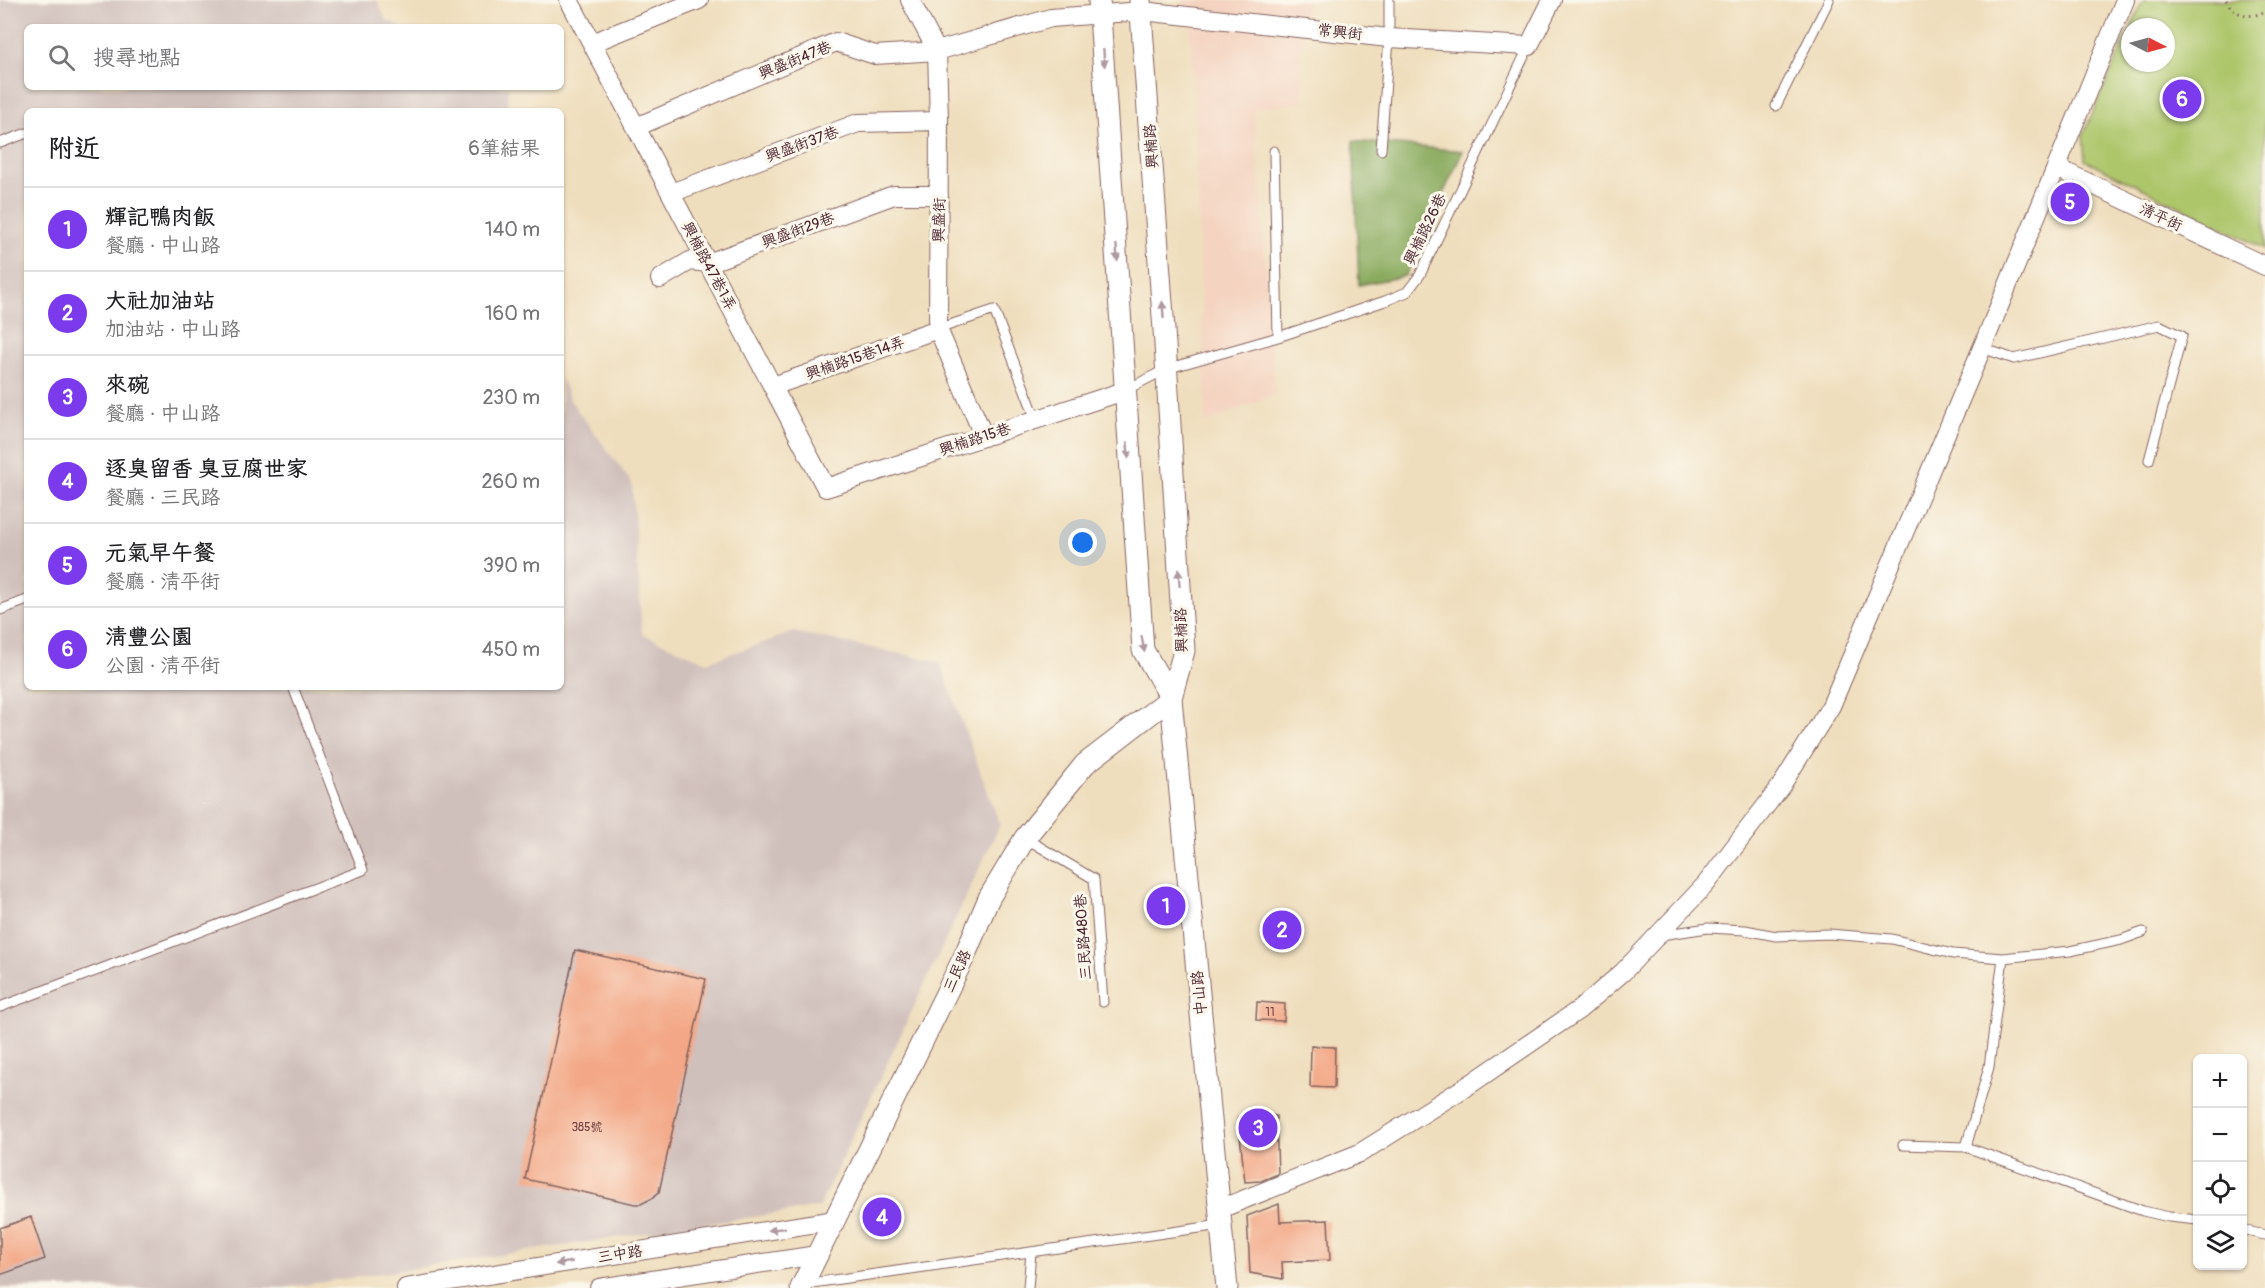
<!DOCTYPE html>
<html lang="zh-TW">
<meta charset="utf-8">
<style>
body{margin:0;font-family:Pangolin,"LXGW WenKai TC",sans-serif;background:#f2f2f2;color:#202124}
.controls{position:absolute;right:18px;bottom:18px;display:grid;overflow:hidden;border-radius:9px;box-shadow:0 2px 4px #0004}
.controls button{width:54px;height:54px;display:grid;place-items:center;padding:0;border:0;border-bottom:2px solid #e0e0e0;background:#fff;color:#202124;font:30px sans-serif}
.compass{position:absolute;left:2121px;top:18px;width:54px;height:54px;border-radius:50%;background:#fff;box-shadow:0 2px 4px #0004;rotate:96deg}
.you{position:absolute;left:1083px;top:543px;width:21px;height:21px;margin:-15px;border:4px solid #fff;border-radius:50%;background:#1a73e8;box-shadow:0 0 0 9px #1a73e833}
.badge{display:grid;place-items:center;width:39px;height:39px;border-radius:50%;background:#7c3aed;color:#fff;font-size:20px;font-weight:700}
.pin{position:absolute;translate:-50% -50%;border:3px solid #fff;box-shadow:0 2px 6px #0006}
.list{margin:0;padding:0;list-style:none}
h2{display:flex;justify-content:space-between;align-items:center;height:78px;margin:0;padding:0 24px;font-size:26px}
h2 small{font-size:20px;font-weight:400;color:#757577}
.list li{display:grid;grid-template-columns:39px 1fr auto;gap:18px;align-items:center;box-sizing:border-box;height:84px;padding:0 24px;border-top:2px solid #e0e0e0}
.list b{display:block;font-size:22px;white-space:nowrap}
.list p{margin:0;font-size:20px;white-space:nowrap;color:#757577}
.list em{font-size:20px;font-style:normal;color:#757577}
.icon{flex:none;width:33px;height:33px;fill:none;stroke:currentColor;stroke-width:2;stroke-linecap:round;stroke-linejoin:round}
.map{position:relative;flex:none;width:2265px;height:1288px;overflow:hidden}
.search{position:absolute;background:#fff;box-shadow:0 2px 4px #0004;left:24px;top:24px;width:540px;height:66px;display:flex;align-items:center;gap:15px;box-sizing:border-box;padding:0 21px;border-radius:9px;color:#757577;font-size:22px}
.panel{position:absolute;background:#fff;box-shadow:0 2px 4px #0004;left:24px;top:108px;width:540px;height:582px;border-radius:9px}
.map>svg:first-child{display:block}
</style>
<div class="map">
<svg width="2265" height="1288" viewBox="0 0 2265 1288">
<rect width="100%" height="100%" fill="#fbf7ec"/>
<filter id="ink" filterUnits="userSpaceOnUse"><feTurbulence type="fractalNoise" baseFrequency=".0167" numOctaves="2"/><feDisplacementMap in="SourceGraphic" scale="12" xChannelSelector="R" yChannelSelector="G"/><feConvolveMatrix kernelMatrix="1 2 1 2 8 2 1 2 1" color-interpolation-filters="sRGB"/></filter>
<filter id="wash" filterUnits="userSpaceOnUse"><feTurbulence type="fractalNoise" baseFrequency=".008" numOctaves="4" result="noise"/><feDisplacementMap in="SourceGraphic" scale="24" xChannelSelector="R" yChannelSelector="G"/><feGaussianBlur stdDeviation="1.35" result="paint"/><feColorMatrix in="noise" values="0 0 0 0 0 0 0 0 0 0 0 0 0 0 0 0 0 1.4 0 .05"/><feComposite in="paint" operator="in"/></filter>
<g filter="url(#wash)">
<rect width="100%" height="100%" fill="#efdebd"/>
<path fill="#f4d3c0" d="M1183,0H1306L1301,48L1304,102L1254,109L1275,394L1206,423L1191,35Z"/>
<path fill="#d0c0bc" d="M0,0H377L386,20L403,27H27V87H508L507,111H27V687H561V377L570,400L632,483L642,634L707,662L794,632L940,662L1000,825L819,1207L283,1288H0Z"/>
<path fill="#adc66b" stroke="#7c724b" stroke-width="1.5" d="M2143,0H2265V249L2085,160L2083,135L2130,29V63H2166V27H2131Z"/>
<path fill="#8aab5f" stroke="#6a6545" stroke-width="1.5" d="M1353,141L1463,151L1405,276L1359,285Z"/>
<g id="blocks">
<path fill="#f3a786" d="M575,950L706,979L659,1192L653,1198L641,1204H635L525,1179Z
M1257,1002L1285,1004L1284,1021L1256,1020Z
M1311,1046L1335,1047L1334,1088L1310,1087Z
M1258,1113L1276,1116L1278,1174L1261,1181L1245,1182L1238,1117Z
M1279,1204L1280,1222L1328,1220L1330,1260L1282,1262L1283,1279L1250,1273L1247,1216Z
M31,1217L45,1259L0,1275V1228Z"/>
</g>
</g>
<g filter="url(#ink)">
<use href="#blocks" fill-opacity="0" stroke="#84625e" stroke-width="1.5"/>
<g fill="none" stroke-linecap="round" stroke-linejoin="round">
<defs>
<path id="service" d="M1776,106L1829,0
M0,143L27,133
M1381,150L1389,38V0
M1274,151L1278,337
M938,329L994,310L1036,419
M1982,348L2014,359L2159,325L2182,336L2149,460
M1126,390L1166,369L1278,337L1385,301L1407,292L1420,275L1529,46
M0,610L27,600
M1025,838L1094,879L1103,1002
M1661,935L1708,928L1745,930L1776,936L1829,934L1892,939L1953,954L2003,958L2070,951L2121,940L2143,932
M0,1007L363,870L293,687
M1903,1145L1966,1147L2143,1211L2169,1217L2198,1220
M1966,1147L1989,1067L2003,958
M2242,1230L2265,1235
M805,1284L1221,1225
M1028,1288L1031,1252"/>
<path id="minor" d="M569,0L826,488L1124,391
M910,0L937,51L939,121L938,329L984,437
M592,43L699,0
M636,127L836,42L875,55L937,51L1051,18L1142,11L1389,38L1529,46L1552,0
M2057,168L2265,266
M671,193L858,123L939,121
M660,279L690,261L708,263L894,195H939
M773,386L938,329
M1220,1209L1360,1153L1472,1083L1580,1009L1623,972L1706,884L1781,786L1831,706L1982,348L2125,0
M406,1288L835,1220
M599,1288L817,1255"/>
<path id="tertiary" d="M1099,0L1143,650L1171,698
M1140,0L1165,344L1184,651L1171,698L1227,1288
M801,1288L964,957L989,898L1025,838L1085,764L1171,698"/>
</defs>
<use href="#service" stroke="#84625e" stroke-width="11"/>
<use href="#minor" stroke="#84625e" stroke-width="20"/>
<use href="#tertiary" stroke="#84625e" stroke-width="23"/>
<path stroke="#84625e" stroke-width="3" stroke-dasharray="1.5 4.5" stroke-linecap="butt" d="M2226,0C2233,15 2251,20 2265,11"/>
<use href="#service" stroke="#fff" stroke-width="9"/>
<use href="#minor" stroke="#fff" stroke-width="18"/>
<use href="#tertiary" stroke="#fff" stroke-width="21"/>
</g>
<defs><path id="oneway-solid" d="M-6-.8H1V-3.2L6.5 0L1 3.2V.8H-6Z" transform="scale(1.5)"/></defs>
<g fill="#ae9aa0">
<use href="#oneway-solid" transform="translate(1104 58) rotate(86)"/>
<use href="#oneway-solid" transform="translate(1117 253) rotate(86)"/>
<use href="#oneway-solid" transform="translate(1163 310) rotate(-94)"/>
<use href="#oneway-solid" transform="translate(1128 450) rotate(86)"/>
<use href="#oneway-solid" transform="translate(1179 578) rotate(-94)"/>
<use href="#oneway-solid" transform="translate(1143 644) rotate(80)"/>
<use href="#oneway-solid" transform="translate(777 1229) rotate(171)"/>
<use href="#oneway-solid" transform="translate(564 1263) rotate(171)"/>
</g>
</g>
<g text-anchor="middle" stroke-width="6" stroke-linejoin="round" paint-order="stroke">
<g font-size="12" fill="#744142">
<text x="1270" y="1016">11</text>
<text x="587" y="1131">385號</text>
</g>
<g font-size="15" fill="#4a1f2b" stroke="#fbf7ec">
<text transform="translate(1340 32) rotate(6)" y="5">常興街</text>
<text transform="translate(795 60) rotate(-22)" y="5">興盛街47巷</text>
<text transform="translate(802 144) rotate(-20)" y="5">興盛街37巷</text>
<text transform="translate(1151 146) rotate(-94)" y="5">興楠路</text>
<text transform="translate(2161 217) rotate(25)" y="5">清平街</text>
<text transform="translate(939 220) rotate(-89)" y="5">興盛街</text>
<text transform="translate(1425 229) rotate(-64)" y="5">興楠路26巷</text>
<text transform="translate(798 230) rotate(-20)" y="5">興盛街29巷</text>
<text transform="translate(709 266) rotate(62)" y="5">興楠路47巷1弄</text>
<text transform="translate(855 358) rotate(-19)" y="5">興楠路15巷14弄</text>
<text transform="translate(975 439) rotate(-18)" y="5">興楠路15巷</text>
<text transform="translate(1181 630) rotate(-91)" y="5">興楠路</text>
<text transform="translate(1083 937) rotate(-94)" y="5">三民路480巷</text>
<text transform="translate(957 971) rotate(-65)" y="5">三民路</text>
<text transform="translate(1199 993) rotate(-95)" y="5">中山路</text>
<text transform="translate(620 1254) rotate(-9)" y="5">三中路</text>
</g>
</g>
</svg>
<div class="controls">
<button>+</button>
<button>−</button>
<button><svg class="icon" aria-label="locate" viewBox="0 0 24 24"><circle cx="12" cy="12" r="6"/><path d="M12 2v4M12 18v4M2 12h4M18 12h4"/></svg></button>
<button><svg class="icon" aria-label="layers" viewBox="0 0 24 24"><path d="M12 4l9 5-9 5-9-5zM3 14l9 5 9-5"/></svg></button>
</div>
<svg class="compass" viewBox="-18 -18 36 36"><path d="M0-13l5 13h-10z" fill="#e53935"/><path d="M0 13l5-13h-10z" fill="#757577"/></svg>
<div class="you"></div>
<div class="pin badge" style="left:1166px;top:906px">1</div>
<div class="pin badge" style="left:1282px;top:930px">2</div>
<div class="pin badge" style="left:1258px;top:1128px">3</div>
<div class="pin badge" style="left:882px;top:1217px">4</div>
<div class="pin badge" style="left:2070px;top:202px">5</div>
<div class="pin badge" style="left:2182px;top:99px">6</div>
<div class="search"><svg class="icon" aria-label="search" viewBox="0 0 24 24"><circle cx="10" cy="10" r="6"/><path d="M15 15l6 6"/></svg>搜尋地點</div>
<section class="panel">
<h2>附近<small>6筆結果</small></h2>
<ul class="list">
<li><span class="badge">1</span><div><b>輝記鴨肉飯</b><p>餐廳 · 中山路</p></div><em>140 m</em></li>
<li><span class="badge">2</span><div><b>大社加油站</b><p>加油站 · 中山路</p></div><em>160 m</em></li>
<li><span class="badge">3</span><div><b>來碗</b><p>餐廳 · 中山路</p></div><em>230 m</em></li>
<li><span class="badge">4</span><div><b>逐臭留香 臭豆腐世家</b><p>餐廳 · 三民路</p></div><em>260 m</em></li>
<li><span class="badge">5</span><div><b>元氣早午餐</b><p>餐廳 · 清平街</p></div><em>390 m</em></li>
<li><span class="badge">6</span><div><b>清豐公園</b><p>公園 · 清平街</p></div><em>450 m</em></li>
</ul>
</section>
</div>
